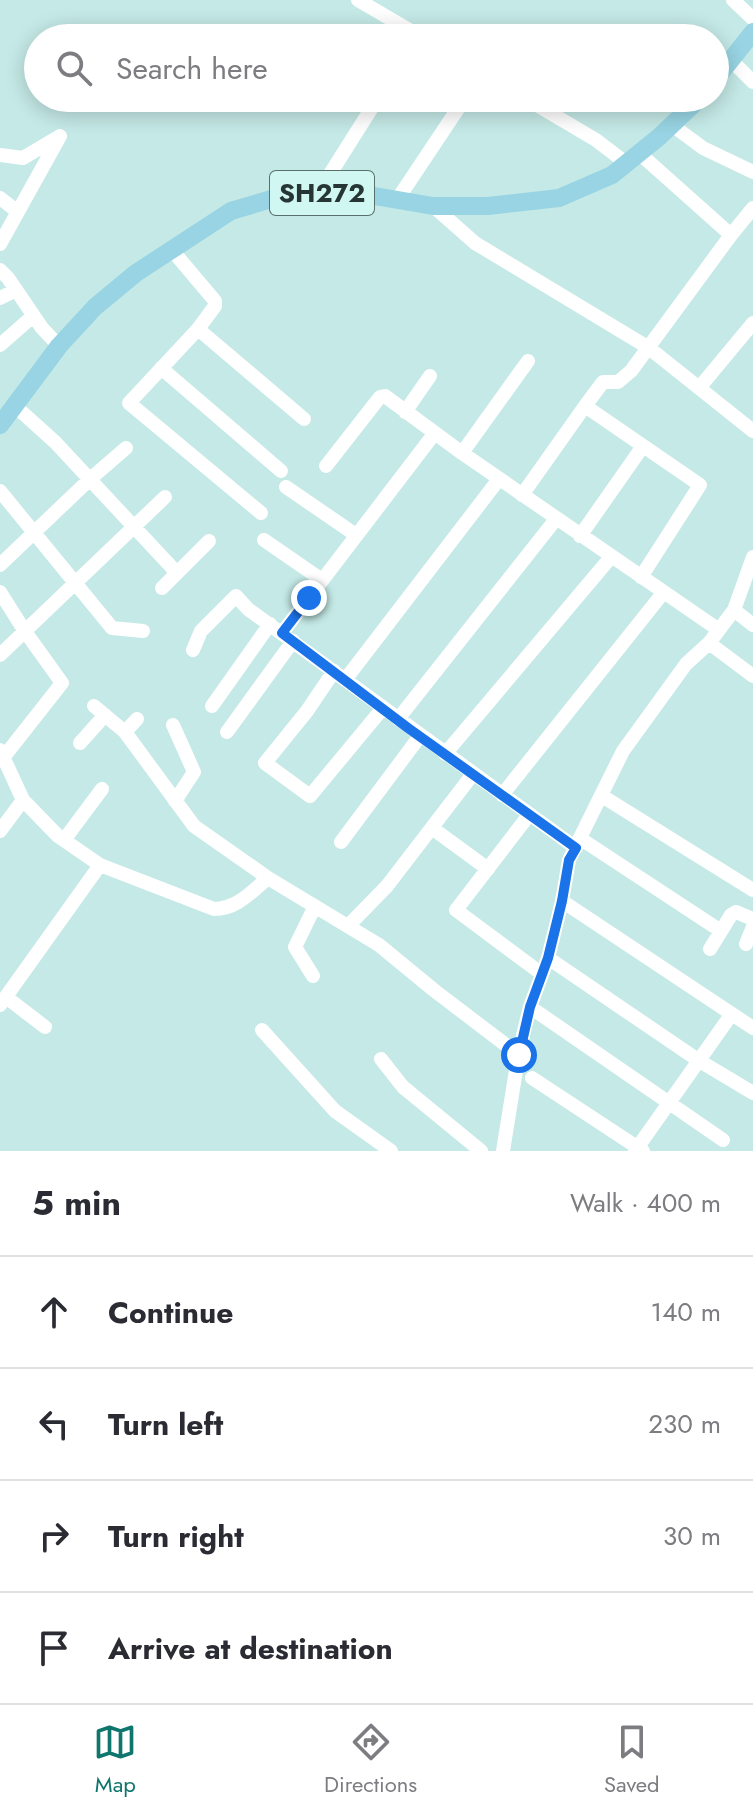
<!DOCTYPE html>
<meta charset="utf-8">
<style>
body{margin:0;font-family:Jost,sans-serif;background:#f7f7f7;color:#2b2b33}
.stop{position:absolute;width:24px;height:24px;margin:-18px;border:6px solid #1a73e8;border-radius:50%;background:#fff}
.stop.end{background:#1a73e8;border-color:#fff;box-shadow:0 2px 8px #0008}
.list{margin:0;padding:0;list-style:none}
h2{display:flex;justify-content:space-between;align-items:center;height:104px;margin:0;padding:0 32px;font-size:34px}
h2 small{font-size:26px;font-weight:400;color:#7c7c81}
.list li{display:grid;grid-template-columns:52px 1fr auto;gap:24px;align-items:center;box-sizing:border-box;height:112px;padding:0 32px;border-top:2px solid #e1e1e2}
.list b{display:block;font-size:30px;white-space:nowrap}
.list em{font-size:26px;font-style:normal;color:#7c7c81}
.icon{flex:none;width:44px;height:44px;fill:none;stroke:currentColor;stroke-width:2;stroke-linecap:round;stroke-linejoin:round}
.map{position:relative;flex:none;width:753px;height:1151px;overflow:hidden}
.search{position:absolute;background:#fff;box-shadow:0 4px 20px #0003;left:24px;right:24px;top:24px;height:88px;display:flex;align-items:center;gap:20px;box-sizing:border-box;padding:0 28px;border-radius:44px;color:#7c7c81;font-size:30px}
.sheet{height:552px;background:#fff}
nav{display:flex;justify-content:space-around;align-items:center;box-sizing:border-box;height:112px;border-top:2px solid #e1e1e2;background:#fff;font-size:22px;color:#7c7c81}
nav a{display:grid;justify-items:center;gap:4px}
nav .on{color:#0f766e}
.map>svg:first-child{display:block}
</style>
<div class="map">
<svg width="753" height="1151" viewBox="0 0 753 1151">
<rect width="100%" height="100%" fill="#c4e9e6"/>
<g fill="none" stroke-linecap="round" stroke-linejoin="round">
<path stroke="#fff" stroke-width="14" d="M358,0L423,38
M733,0L753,19
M731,60L753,82
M525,98L596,140L626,163
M672,125L703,148L753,172
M639,153L731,235
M0,155L23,158L60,136
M318,193L378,98
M0,198L18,212
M397,200L465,98
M433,206L475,243L649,348L753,431
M0,244L60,136
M172,250L215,301V306L198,329L129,403L261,513
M0,270L8,278L42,328L59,346
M0,298L16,290
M198,329L304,419
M0,345L33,316
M161,368L281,471
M699,388L753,323
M15,406L55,442L177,573L209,541
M405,412L430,376
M462,453L528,361
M326,466L380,397L385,396L462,453L719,630
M286,487L356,535
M0,491L112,628L143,631
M522,495L585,406
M580,536L643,446
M264,540L322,580
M0,565L89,480L126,448
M641,577L700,485L585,406L603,382H618L631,371L731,235L753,208
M162,588L177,573
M0,592L24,630L62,683L3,758
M734,610L753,625
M282,633L434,434
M709,643L753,676
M193,650L201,631L236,596L248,609L576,848
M0,655L165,497
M334,671L307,711L265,763L310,796L383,708
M345,680L499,479
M212,706L270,624
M398,719L556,519
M173,725L194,772L175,801
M125,732L137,719
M227,732L293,641
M80,743L105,715
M0,750L23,800L58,836L100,865L214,909C237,909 251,892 268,878L194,826L125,732L94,706
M445,754L611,557
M502,795L663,593
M602,796L753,890
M529,815L456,910L542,974
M432,828L488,869
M0,831L23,800
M581,839L721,931
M64,840L102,789
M341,842L420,736
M268,878L379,945L435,991L519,1055
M562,901L753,1028
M348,926L387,886L473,774
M746,944L753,927
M710,949L731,915L736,912L753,919
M548,958L698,1060L753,1093
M313,976L295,947L315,906
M6,997L45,1027
M0,1005L100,865
M530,1007L723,1140
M262,1030L335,1111L391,1151
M381,1059L403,1087L481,1151
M532,1078L643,1151
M503,1151L517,1064L524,1031L530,1007L548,958L562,901L569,860L623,751L686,664L709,643L734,610L753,557
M635,1151L731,1015"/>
<path stroke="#98d4e3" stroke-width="18" d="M715,80L753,32
M0,425L59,346L95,307L136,273L231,211L295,192L357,193L433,206H488L559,198L612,175L659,137L700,98"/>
</g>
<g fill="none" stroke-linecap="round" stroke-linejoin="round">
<path stroke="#1a73e8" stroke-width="10" d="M309,598L282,633L408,728L576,848L569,860L562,901L548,958L530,1007L519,1055"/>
</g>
<g text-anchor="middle" stroke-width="7" stroke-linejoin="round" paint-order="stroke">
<rect fill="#d1f7f3" stroke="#5a706d" stroke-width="2" x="270" y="171" width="104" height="44" rx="6"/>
<g font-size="26" font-weight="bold" fill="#273634">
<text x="322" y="202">SH272</text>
</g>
</g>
</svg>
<div class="stop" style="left:519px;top:1055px"></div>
<div class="stop end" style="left:309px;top:598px"></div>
<div class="search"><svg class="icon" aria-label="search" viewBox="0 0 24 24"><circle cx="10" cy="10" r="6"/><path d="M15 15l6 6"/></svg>Search here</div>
</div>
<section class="sheet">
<h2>5 min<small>Walk · 400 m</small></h2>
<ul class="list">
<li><svg class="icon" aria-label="ahead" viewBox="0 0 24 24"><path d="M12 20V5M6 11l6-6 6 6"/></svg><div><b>Continue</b></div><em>140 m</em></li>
<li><svg class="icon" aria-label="left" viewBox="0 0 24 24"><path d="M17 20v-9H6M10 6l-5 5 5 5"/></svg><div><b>Turn left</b></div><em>230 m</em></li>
<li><svg class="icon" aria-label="right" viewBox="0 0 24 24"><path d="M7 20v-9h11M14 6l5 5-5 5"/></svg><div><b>Turn right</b></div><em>30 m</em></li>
<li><svg class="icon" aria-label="arrive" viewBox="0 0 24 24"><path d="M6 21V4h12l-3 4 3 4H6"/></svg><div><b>Arrive at destination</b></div></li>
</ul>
</section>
<nav>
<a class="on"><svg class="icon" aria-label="map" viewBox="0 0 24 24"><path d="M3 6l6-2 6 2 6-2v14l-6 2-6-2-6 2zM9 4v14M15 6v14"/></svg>Map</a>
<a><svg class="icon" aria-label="directions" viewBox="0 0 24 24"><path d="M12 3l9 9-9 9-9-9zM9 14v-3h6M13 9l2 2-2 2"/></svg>Directions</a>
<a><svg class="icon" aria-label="saved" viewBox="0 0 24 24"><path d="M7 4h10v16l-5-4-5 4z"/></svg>Saved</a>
</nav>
